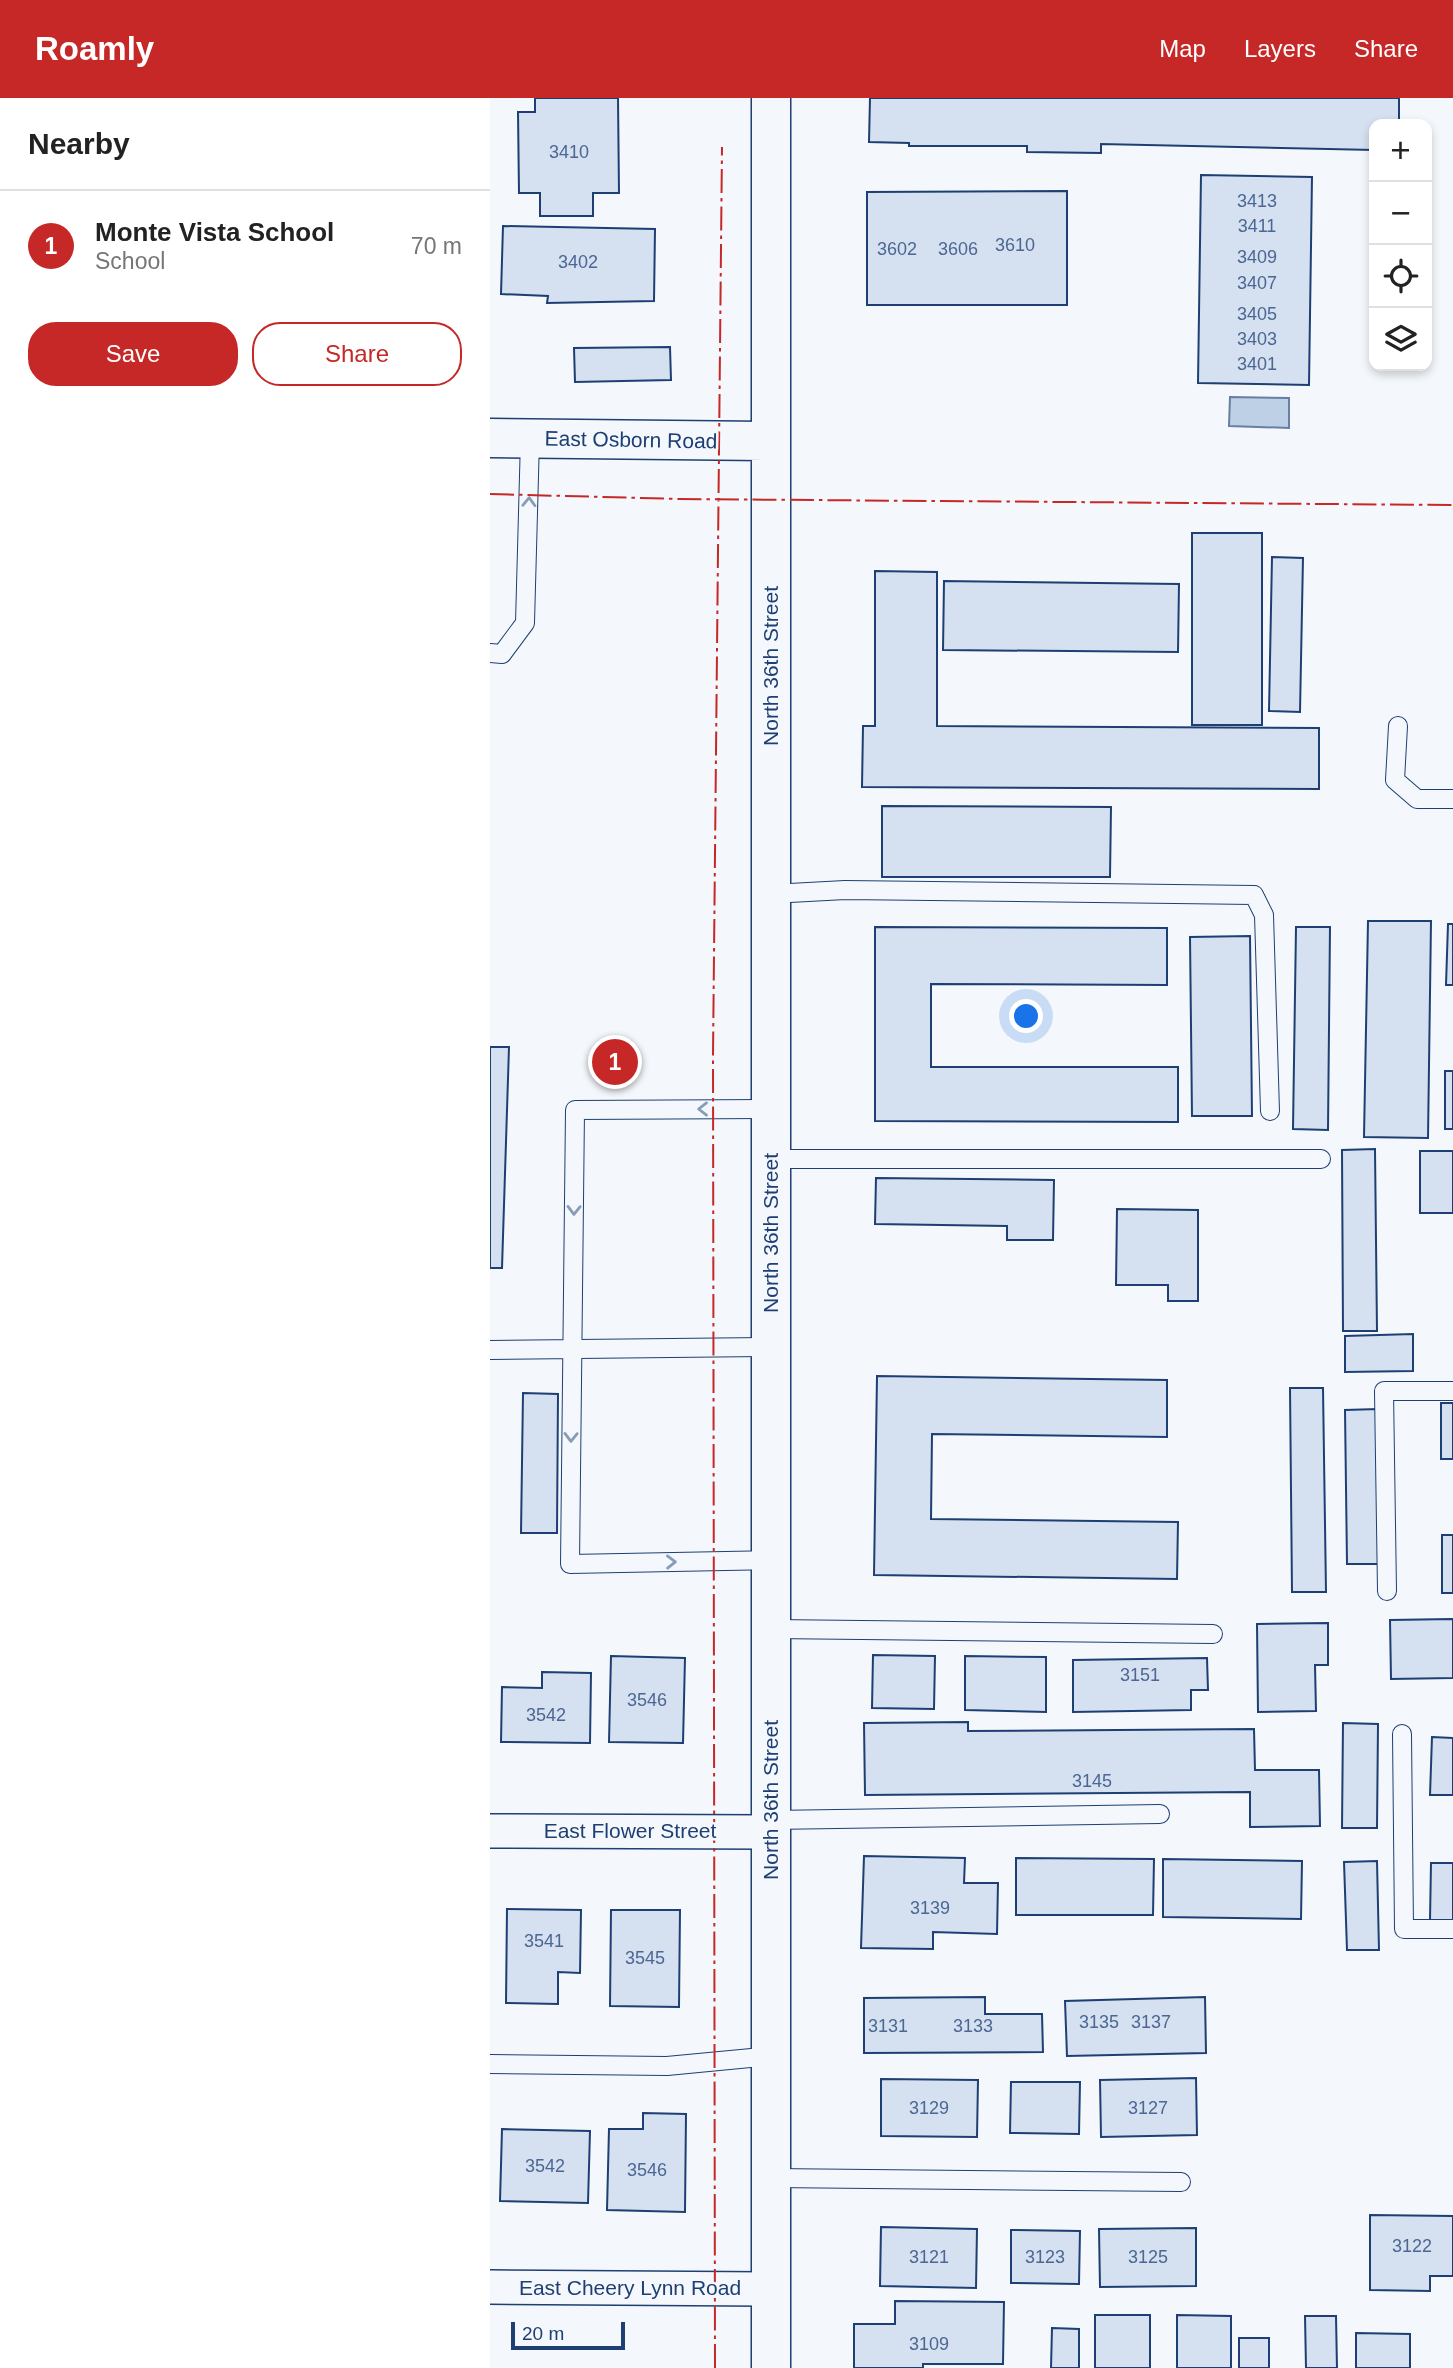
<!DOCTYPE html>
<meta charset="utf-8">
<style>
body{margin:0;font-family:Arial,sans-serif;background:#f2f2f2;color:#222}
.controls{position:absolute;right:21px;top:21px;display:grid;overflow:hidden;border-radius:14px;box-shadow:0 4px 10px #0003}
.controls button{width:63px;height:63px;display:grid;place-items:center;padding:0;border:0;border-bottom:2px solid #e0e0e0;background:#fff;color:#222;font:35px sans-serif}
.scale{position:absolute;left:21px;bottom:18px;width:114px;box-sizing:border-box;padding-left:7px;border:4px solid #1d3f73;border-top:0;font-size:19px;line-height:24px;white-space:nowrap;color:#1d3f73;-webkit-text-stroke:5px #f4f7fb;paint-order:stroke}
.you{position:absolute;left:537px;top:919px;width:24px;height:24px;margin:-18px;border:5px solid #fff;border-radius:50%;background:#1a73e8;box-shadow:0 0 0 10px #1a73e833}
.badge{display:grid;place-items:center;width:46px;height:46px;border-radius:50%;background:#c62828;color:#fff;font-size:23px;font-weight:700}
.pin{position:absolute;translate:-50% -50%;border:4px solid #fff;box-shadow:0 2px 7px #0006}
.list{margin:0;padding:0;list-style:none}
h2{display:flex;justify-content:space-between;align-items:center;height:91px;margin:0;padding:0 28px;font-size:30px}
h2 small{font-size:23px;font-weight:400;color:#767676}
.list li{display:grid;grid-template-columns:46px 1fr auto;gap:21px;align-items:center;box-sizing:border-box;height:112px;padding:0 28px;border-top:2px solid #e0e0e0}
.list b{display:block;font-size:26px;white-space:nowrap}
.list p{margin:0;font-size:23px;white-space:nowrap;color:#767676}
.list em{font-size:23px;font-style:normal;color:#767676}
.actions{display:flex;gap:14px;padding:21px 28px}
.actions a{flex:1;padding:16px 0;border:2px solid #c62828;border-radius:28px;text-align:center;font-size:24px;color:#c62828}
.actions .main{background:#c62828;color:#fff}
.icon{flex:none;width:38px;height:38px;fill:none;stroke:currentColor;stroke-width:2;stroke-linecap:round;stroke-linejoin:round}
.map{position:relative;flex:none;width:963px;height:2270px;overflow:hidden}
header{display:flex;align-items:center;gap:42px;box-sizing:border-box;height:98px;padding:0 35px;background:#c62828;color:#fff}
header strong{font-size:33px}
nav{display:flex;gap:38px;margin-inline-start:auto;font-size:24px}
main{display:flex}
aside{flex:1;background:#fff}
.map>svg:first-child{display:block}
</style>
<header>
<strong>Roamly</strong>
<nav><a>Map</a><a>Layers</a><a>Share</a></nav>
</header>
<main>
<aside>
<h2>Nearby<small></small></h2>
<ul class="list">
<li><span class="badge">1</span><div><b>Monte Vista School</b><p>School</p></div><em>70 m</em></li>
</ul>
<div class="actions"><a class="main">Save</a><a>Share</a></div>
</aside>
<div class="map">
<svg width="963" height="2270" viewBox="0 0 963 2270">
<rect width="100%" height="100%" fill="#f4f7fb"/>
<path fill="#bed0e5" stroke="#687fa3" stroke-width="2" d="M740,299L799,300V330L739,328Z"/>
<path fill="#d5e0f0" stroke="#1d3f73" stroke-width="2" d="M45,0H128L129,95H103V118H50V95H29L28,14H45Z
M380,0H909V26H884V52L611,46V55L537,54V48H419V45L379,44Z
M711,77L822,79L819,287L708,285Z
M577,93V207H377V94Z
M13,128L165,131L164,203L57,205L58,198L11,196Z
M180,249L181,282L85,284L84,250Z
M702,435H772V627H702Z
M782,459L813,460L810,614L779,613Z
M385,473L447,474V628L829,630V691L372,689L373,628H385Z
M454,483L689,486L688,554L453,552Z
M392,708L621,709L620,779H392Z
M878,823H941L938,1040L874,1039Z
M958,826H963V887H956Z
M385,829L677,830V887L441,886V969H688V1024L385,1023Z
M806,829H840L838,1032L803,1031Z
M760,838L762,1018H702L700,839Z
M0,949H19L12,1170H0Z
M955,973H963V1031H955Z
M885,1051L887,1233H853L852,1052Z
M930,1053H963V1115H930Z
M386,1080L564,1082L563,1142H517V1128L385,1126Z
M627,1111L708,1112V1203H678V1187H626Z
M923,1236V1273L855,1274V1238Z
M387,1278L677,1282V1339L442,1336L441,1421L688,1424L687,1481L384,1477Z
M800,1290H833L836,1494H802Z
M33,1295L68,1296L67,1435H31Z
M951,1305H963V1361H951Z
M888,1311L890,1466H857L855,1312Z
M952,1437H963V1495H952Z
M963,1521V1580L901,1581L900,1522Z
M838,1525V1567H825L826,1613L768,1614L767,1526Z
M383,1557L445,1558L444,1611L382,1610Z
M121,1558L195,1560L193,1645L119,1644Z
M475,1558L556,1559V1614L475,1612Z
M717,1560L718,1592H701V1612L583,1614V1562Z
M52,1574L101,1575L100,1645L11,1644L12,1589L52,1590Z
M478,1624V1633L764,1631L765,1672H829L830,1728L760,1729V1694L375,1697L374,1625Z
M853,1625L888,1626L887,1730H852Z
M942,1639L963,1640V1697H940Z
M374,1758L475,1760L474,1785H508L507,1836L443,1834V1851L371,1850Z
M526,1760L664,1761L663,1817H526Z
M673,1761L812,1763L811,1821L673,1819Z
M887,1763L889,1852H857L854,1764Z
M941,1765H963V1823L940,1822Z
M17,1811L91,1812L90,1875L68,1874V1906L16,1905Z
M121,1812H190L189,1909L120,1908Z
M495,1899V1916H552L553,1954L374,1955V1900Z
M715,1899L716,1955L577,1958L575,1903Z
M706,1980L707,2037L611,2039L610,1982Z
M391,1981L488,1982L487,2039L391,2038Z
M521,1984H590L589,2036L520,2035Z
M153,2015L196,2016L195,2114L117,2112L119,2031H153Z
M12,2031L100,2033L98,2105L10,2103Z
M880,2117L963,2118V2178H940V2193L880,2192Z
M391,2129L487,2131L486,2190L390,2188Z
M706,2130V2188L610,2189L609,2131Z
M521,2132L590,2133L589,2186L521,2185Z
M405,2203L514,2204L513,2266H433V2270H364V2226H405Z
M605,2217H660V2270H605Z
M687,2217L741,2218V2270H687Z
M815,2218H846L847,2270H816Z
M562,2230L589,2231V2270H561Z
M866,2235L920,2236V2270H866Z
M749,2240H779V2270H749Z"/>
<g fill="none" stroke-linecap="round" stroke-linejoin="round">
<defs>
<path id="service" d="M0,555L12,556L35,525L40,341
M908,628L905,682L927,701H963
M281,796L355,792L764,797L774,817L780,1013
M281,1011L85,1012L80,1466L282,1462
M281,1061H831
M0,1252L281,1249
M897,1493L894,1293H963
M282,1531L723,1536
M912,1636L914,1831H963
M281,1722L670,1716
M0,1966L177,1968L281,1958
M281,2080L691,2084"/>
<path id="minor" d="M0,1733L281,1734
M0,2189L281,2191"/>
<path id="secondary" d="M281,0V2270
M0,340L281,343"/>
</defs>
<use href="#service" stroke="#1d3f73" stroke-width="20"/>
<use href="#minor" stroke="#1d3f73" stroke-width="36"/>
<use href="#secondary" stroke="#1d3f73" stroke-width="41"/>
<use href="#service" stroke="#f4f7fb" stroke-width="18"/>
<use href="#minor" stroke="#f4f7fb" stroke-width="33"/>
<use href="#secondary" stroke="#f4f7fb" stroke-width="38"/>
<path stroke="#c62828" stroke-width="2" stroke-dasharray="24 5 3.5 5" stroke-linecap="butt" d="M0,396L189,401L963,407
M225,2270L223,958L232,49"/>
</g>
<defs><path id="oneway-chevron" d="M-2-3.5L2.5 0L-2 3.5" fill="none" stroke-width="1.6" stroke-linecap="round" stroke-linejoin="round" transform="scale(1.75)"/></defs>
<g stroke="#889bb7">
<use href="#oneway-chevron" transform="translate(39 404) rotate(-88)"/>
<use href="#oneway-chevron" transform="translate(213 1011) rotate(180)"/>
<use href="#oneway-chevron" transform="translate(84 1112) rotate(91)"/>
<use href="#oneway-chevron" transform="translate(81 1339) rotate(91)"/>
<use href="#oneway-chevron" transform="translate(181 1464) rotate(-1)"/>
</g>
<g text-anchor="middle" stroke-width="5" stroke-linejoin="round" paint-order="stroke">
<g font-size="18" fill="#4b6792">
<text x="79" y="60">3410</text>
<text x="767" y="109">3413</text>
<text x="767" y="134">3411</text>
<text x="525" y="153">3610</text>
<text x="407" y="157">3602</text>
<text x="468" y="157">3606</text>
<text x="767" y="165">3409</text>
<text x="88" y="170">3402</text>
<text x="767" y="191">3407</text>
<text x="767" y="222">3405</text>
<text x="767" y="247">3403</text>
<text x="767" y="272">3401</text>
<text x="650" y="1583">3151</text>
<text x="157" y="1608">3546</text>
<text x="56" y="1623">3542</text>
<text x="602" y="1689">3145</text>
<text x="440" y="1816">3139</text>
<text x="54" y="1849">3541</text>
<text x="155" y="1866">3545</text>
<text x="609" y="1930">3135</text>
<text x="661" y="1930">3137</text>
<text x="398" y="1934">3131</text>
<text x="483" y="1934">3133</text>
<text x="439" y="2016">3129</text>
<text x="658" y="2016">3127</text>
<text x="55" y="2074">3542</text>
<text x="157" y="2078">3546</text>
<text x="922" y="2154">3122</text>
<text x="439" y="2165">3121</text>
<text x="555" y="2165">3123</text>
<text x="658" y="2165">3125</text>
<text x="439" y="2252">3109</text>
</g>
<g font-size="21" fill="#1d3f73" stroke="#f4f7fb">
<text transform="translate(141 342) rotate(1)" y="7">East Osborn Road</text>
<text transform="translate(281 568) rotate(-90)" y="7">North 36th Street</text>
<text transform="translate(281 1135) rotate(-90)" y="7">North 36th Street</text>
<text transform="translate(281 1702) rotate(-90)" y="7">North 36th Street</text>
<text x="140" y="1740">East Flower Street</text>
<text x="140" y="2197">East Cheery Lynn Road</text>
</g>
</g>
</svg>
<div class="controls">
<button>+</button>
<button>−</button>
<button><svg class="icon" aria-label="locate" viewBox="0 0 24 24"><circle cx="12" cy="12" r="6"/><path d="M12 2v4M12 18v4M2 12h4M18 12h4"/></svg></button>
<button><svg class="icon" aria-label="layers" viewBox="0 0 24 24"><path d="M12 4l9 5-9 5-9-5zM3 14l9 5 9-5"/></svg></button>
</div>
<div class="scale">20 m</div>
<div class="you"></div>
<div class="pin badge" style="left:125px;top:964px">1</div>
</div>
</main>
